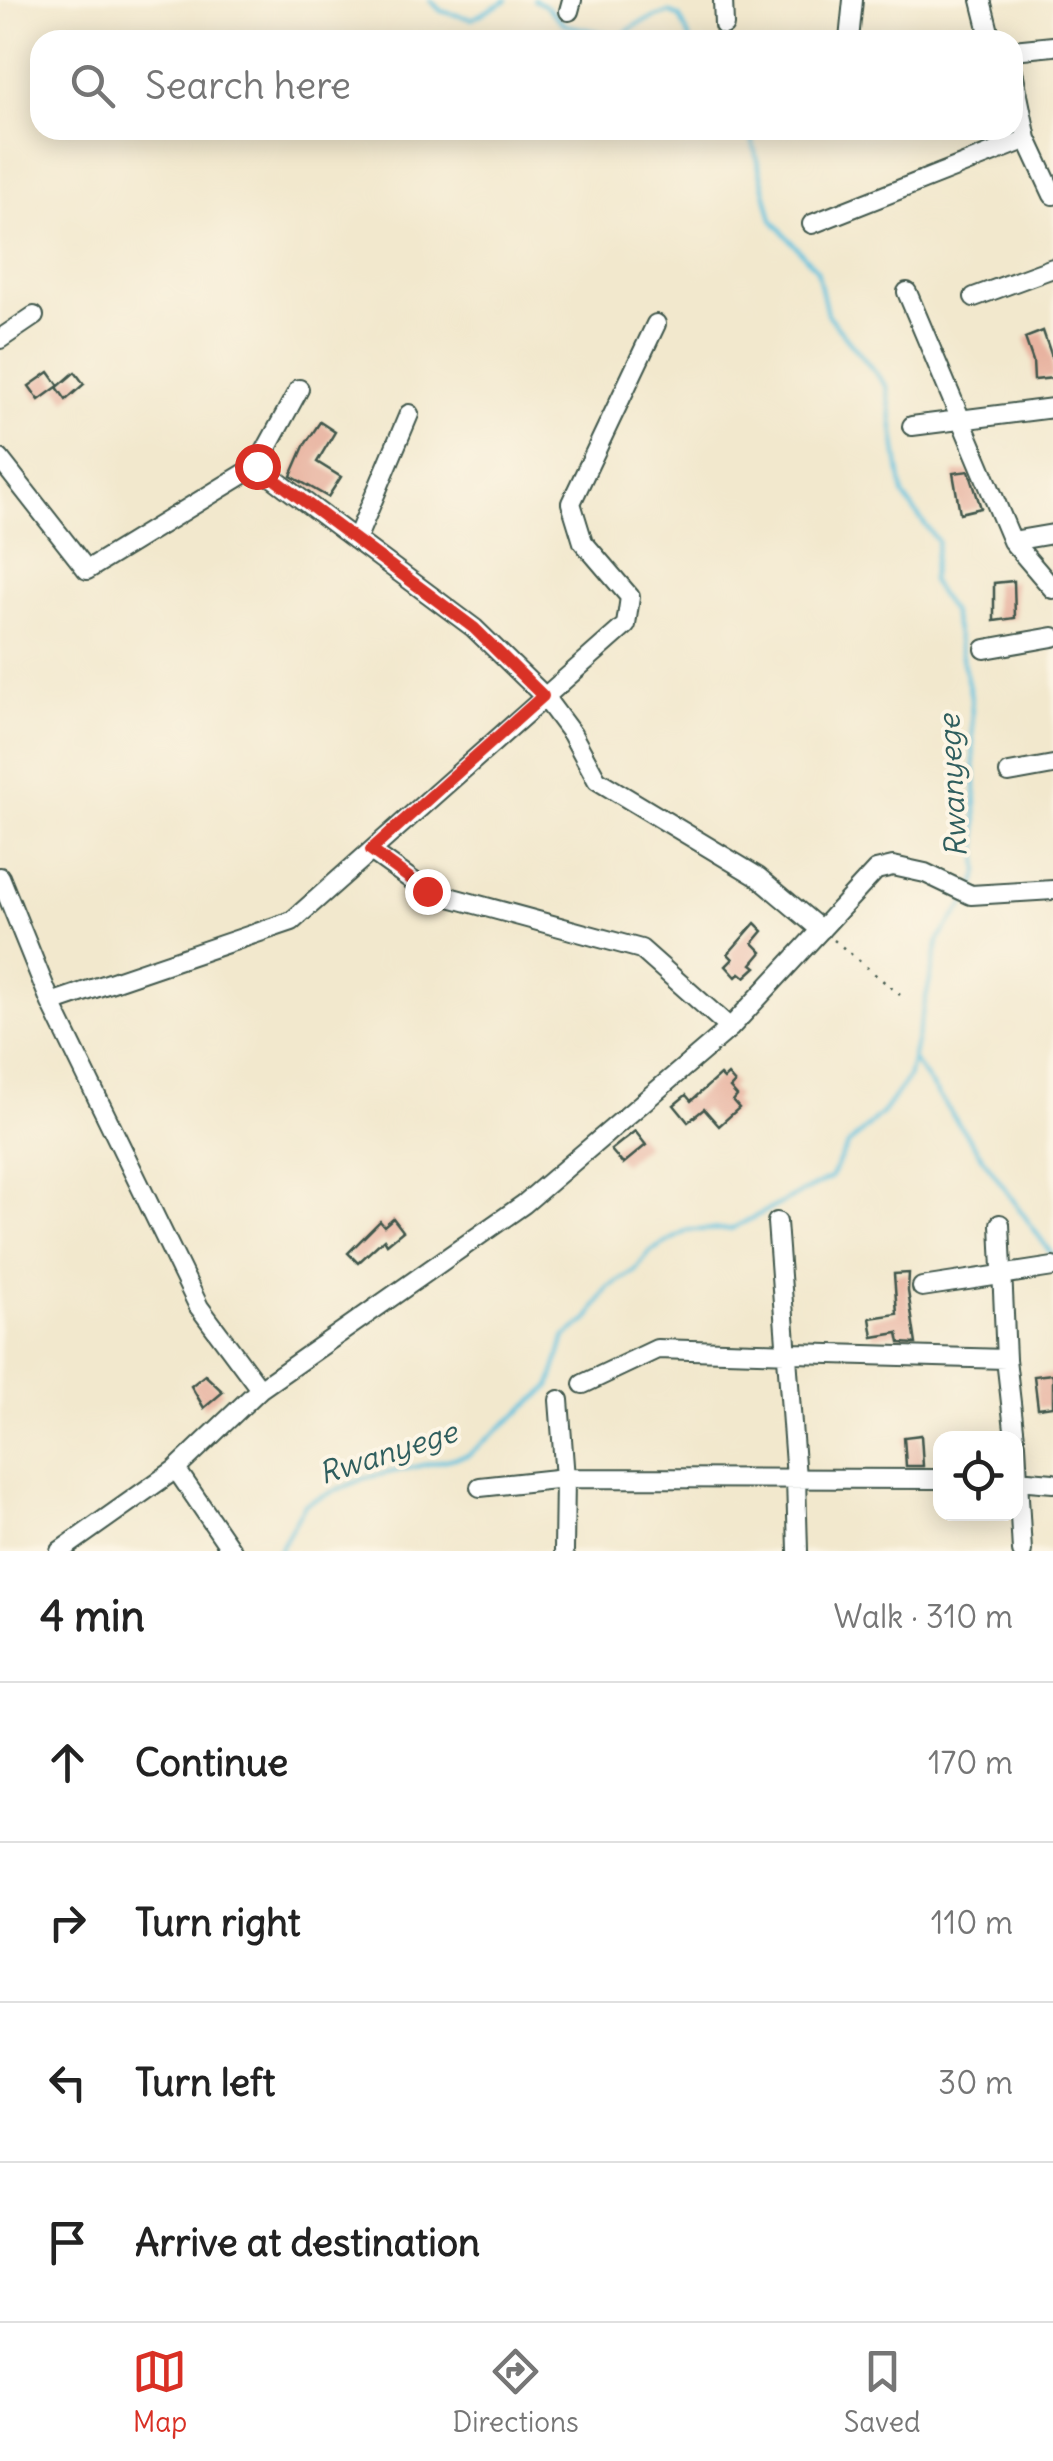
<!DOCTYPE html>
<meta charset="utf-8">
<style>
body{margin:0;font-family:Delius,sans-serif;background:#f6f6f6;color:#222}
.controls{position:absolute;right:30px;bottom:30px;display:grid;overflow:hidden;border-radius:20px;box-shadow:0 5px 25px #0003}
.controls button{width:90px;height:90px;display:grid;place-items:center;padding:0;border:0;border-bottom:2px solid #e0e0e0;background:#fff;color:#222;font:50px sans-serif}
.stop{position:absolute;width:30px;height:30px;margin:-22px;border:8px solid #d93025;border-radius:50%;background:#fff}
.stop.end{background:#d93025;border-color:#fff;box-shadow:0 2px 10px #0008}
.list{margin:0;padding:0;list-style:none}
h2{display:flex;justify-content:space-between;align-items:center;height:130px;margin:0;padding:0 40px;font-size:42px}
h2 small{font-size:32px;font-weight:400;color:#767676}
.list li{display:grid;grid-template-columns:65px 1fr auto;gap:30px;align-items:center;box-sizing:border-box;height:160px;padding:0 40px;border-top:2px solid #e0e0e0}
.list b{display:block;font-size:38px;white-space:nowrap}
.list em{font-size:32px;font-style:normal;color:#767676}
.icon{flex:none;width:55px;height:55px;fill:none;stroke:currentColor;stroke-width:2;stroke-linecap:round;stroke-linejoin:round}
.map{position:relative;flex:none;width:1053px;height:1551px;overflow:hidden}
.search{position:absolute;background:#fff;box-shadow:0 5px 25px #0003;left:30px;right:30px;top:30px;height:110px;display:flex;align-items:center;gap:25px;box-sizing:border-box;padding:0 35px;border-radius:30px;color:#767676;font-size:38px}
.sheet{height:770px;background:#fff}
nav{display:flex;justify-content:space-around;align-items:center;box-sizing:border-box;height:140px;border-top:2px solid #e0e0e0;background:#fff;font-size:28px;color:#767676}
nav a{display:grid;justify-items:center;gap:5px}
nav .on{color:#d93025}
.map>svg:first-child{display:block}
</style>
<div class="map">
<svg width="1053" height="1551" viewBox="0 0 1053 1551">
<rect width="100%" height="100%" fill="#fcf5e5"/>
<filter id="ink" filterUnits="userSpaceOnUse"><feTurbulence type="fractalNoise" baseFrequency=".01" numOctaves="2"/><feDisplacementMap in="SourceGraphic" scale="20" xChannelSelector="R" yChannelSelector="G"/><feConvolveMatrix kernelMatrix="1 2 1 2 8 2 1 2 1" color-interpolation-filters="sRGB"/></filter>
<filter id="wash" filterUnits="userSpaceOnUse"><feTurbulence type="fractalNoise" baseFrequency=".0048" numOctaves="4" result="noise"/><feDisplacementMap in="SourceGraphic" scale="40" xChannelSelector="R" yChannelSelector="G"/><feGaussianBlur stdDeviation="2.25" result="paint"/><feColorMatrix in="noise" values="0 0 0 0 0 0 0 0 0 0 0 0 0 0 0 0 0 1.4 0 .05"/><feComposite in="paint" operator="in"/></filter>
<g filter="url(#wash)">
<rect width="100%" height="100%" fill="#f2e8cd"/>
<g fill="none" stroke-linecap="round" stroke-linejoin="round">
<path stroke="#60c1de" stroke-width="4" d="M430,0L441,11L472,19L507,0
M534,0L546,6L565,25L620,36L638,24L669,12L680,17L690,40
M746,130L751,135L772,220L817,270L827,314L887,387L903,495L938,542L931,581L952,613L971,697L979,871L973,889
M913,1060L1053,1256
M279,1551L305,1504L365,1478L468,1455L550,1387L565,1337L588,1320L607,1288L635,1271L651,1251L689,1230L731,1229L830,1178L848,1145L883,1112L908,1078L939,939L966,902"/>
</g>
<g id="blocks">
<path fill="#e8b3a0" d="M1043,331L1053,360V378L1034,380L1033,361L1025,338Z
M49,372L59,386L75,372L84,384L66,400L57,387L39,400L29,386Z
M320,422L335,432L317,462L341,477L328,497L291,476L304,446Z
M969,471L981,508L960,513L953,473Z
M1014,581L1015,618L994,621V583Z
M755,923L763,931L753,943L762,952L752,964L756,967L745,977L740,973L736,977L726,966L733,959L728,954Z
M720,1075L724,1079L728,1075L735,1083L730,1088L737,1096L733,1101L739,1108L719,1126L704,1109L688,1122L674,1105L686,1095L691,1101Z
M635,1131L646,1145L623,1164L611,1150Z
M393,1218L403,1231L387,1244L384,1239L358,1263L348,1253L380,1221L384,1226Z
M909,1273L908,1291L916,1344L900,1343L898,1333L873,1337L870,1318L897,1314L894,1274Z
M1053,1374V1406L1038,1408L1034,1376Z
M205,1375L223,1392L204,1408L191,1386Z
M921,1435L923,1466H906L904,1437Z"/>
</g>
</g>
<g filter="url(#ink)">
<use href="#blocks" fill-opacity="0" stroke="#3f574b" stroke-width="2.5"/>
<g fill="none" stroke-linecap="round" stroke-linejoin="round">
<defs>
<path id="minor" d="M723,0L724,25
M981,0L991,40
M569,11L572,0
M849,40L853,0
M1013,50L1053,46
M1013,71L1027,139L1053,195
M812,224L1027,139
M907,292L1012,541L1053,589
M974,297L1053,268
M0,339L34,316
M912,426L1053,408
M0,459L87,570L257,466L299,389
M257,466L474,628L543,695L572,734L597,780L758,877L821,930
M356,540L409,414
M1012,541L1053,534
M985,649L1053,637
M1009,773L1053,765
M371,851L427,891L641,949L730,1028
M0,877L51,1003L199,1307L260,1389
M51,1003L292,921L626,625L630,597L583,542L571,503L656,324
M777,1222L796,1478L798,1551
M1000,1224L1006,1359L1015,1438
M922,1287L1053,1267
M583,1384L657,1349L1006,1359
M559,1400L565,1478L564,1551
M1016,1444L1022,1551
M176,1469L232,1551
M1016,1480L1053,1483
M480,1487L565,1478L940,1479
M60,1551L176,1469L260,1389L524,1204L730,1028L876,870L893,866L925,873L971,895L1053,890"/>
</defs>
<use href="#minor" stroke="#3f574b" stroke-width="22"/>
<path stroke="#3f574b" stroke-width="2.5" stroke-dasharray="2.5 8" stroke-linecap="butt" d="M834,940L900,995"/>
<use href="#minor" stroke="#fff" stroke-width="18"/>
</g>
</g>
<g fill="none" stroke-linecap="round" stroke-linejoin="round" filter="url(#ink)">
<path stroke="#d93025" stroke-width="12" d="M257,466L474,628L543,696L371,850L427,891"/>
</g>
<g text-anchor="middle" stroke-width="8" stroke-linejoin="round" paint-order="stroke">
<g font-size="30" font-style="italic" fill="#2f5e5e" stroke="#fcf5e5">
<text transform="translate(953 786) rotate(-93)" y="10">Rwanyege</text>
<text transform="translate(388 1453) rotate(-18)" y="10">Rwanyege</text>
</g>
</g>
</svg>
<div class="controls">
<button><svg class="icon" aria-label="locate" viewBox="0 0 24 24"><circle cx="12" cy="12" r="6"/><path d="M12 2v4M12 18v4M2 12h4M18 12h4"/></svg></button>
</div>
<div class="stop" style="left:257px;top:466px"></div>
<div class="stop end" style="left:427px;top:891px"></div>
<div class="search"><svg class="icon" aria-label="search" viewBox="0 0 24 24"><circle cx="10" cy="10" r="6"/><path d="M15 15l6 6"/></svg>Search here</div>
</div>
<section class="sheet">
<h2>4 min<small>Walk · 310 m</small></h2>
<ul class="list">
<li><svg class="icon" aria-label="ahead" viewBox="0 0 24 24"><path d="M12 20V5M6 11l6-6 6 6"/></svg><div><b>Continue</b></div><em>170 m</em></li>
<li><svg class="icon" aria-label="right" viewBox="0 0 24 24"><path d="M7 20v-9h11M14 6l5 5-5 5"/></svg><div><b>Turn right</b></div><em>110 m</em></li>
<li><svg class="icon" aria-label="left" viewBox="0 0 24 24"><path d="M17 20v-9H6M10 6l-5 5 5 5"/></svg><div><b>Turn left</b></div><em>30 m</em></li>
<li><svg class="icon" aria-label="arrive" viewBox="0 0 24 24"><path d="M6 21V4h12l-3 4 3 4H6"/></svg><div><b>Arrive at destination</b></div></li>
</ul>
</section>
<nav>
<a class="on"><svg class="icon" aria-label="map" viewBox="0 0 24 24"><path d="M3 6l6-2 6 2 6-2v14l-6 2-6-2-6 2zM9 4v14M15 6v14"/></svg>Map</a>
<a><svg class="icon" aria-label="directions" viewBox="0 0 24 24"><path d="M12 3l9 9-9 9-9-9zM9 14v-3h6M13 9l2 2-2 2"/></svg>Directions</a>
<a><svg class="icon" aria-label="saved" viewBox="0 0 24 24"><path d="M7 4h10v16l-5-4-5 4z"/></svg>Saved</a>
</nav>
